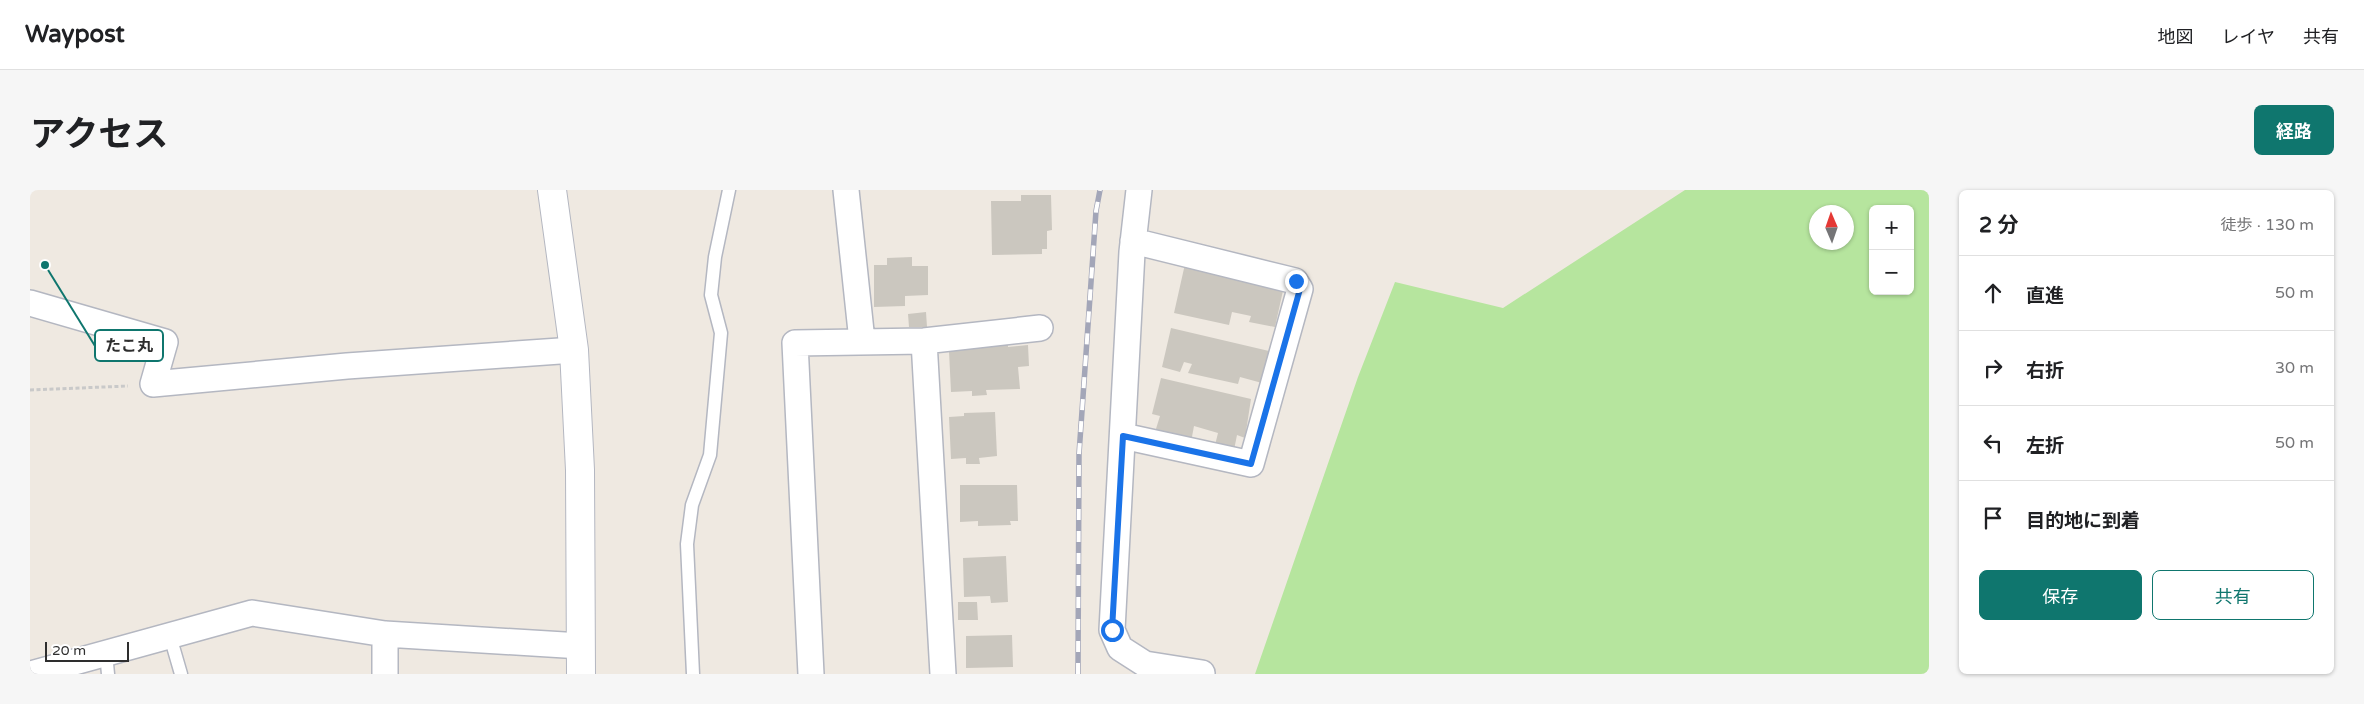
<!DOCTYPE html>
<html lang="ja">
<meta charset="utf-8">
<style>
body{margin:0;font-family:"Varela Round","Noto Sans JP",sans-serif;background:#f6f6f6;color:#202124}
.controls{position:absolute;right:15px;top:15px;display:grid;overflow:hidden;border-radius:8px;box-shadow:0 1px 4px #0004}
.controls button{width:45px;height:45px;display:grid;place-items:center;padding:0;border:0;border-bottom:1px solid #e0e0e0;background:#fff;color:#202124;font:25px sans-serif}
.compass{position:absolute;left:1779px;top:15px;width:45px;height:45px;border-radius:50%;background:#fff;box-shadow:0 1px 4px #0004;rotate:358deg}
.scale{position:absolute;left:15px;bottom:12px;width:84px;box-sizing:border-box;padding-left:5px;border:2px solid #2e2e2e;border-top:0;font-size:14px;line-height:18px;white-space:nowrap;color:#2e2e2e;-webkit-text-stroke:4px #fff;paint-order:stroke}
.stop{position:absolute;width:15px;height:15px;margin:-11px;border:4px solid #1a73e8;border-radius:50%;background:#fff}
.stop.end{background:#1a73e8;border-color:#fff;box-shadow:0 1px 5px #0008}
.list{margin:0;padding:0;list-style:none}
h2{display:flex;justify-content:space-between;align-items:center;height:65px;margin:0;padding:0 20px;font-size:21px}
h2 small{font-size:16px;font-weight:400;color:#757577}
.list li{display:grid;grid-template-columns:32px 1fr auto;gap:15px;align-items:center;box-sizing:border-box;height:75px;padding:0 20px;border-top:1px solid #e0e0e0}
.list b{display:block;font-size:19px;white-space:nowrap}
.list em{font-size:16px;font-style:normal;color:#757577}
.actions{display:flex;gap:10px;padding:15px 20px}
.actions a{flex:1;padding:11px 0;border:1px solid #0f766e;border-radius:8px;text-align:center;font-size:18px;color:#0f766e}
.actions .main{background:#0f766e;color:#fff}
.icon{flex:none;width:28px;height:28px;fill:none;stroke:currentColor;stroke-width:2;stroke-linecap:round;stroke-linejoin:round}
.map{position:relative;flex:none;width:1899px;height:484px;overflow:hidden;border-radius:8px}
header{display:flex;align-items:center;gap:30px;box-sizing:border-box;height:70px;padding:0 25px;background:#fff;border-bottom:1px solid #e0e0e0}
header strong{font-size:24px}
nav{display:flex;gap:28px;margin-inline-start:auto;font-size:18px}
.intro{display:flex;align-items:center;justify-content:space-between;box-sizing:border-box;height:120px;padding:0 30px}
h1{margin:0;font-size:35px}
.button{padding:12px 22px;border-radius:8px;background:#0f766e;color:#fff;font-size:18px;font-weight:700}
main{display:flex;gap:30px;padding:0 30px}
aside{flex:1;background:#fff;border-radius:8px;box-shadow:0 1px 4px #0004}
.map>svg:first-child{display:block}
</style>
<header>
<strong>Waypost</strong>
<nav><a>地図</a><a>レイヤ</a><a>共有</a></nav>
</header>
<div class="intro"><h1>アクセス</h1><a class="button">経路</a></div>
<main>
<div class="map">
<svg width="1899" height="484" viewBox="0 0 1899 484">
<rect width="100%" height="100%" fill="#efe9e1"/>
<path fill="#b6e59e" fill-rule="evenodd" d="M1655,0H1899V484H1225L1328,187L1365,92L1473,118ZM1843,19H1880V101H1843ZM1786,22H1816V52H1786Z"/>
<path fill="#cbc7bf" d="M991,5H1021L1022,40L1017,41V59H1012V64L962,65L961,11H991Z
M882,67V76H898V105L875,106V116L844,117V75H857V68Z
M1155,74L1254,96L1245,137L1219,132L1221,126L1202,122L1199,135L1144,123Z
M896,122L897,137H879L878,124Z
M1141,138L1239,161L1232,193L1210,187L1208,194L1158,183L1162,174L1154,172L1150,182L1132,177Z
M978,151V157L998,155L999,176L988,177L990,199L956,200L957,205L942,206V201L921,202L919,161Z
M1131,188L1221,209L1215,248L1207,245L1204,260L1185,255L1188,243L1164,236L1161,252L1125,242L1130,226L1122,224Z
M965,222L967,266L949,268L950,274H936V268L921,269L919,227L934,226V223Z
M930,295H987L988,331H980L981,335L948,336V331L930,332Z
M976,366L978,412L961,413L960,406L934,407L933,368Z
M928,412H947L948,430H928Z
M982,445L983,477L936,478V446Z"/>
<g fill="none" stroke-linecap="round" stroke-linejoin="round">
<defs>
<path id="service" d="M140,446L151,484
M76,463L78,484
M663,484L657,354L662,315L680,265L691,143L681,105L685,67L699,0"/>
<path id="minor" d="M816,0L832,151
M1109,0L1102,62L1082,440L1090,458L1115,474L1172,483
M0,113L135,152L123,194L317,176L544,160
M894,151L913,484
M1093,246L1221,274L1270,99L1265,91L1103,51
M1,484L222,423L355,444L551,456
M355,484V444
M781,484L765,153L894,151L1010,138"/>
<path id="tertiary" d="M522,0L544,160L550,280L551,484"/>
</defs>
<use href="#service" stroke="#b4b7c1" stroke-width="15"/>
<use href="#minor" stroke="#b4b7c1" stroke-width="28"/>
<use href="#tertiary" stroke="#b4b7c1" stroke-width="30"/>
<path stroke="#c9c9c9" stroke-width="3" stroke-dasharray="4 2.5" stroke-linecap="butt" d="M0,200L98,196"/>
<use href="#service" stroke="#fff" stroke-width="12"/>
<use href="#minor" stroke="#fff" stroke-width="25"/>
<use href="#tertiary" stroke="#fff" stroke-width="28"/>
<defs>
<path id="rail" d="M1048,484L1049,264L1066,21L1070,0"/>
</defs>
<use href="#rail" stroke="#a3a6b8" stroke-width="5.5"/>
<use href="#rail" stroke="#fff" stroke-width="4" stroke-dasharray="11" stroke-linecap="butt"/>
</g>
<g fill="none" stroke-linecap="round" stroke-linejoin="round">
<path stroke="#1a73e8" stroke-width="6" d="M1082,440L1093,246L1221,274L1270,99L1266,91"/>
</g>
<path fill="none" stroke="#0f766e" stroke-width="2" d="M15 75L65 156"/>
<circle fill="#0f766e" stroke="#fff" stroke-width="2" cx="15" cy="75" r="5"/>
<rect fill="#fff" stroke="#0f766e" stroke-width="2" x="65" y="140" width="68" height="31" rx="5"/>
<g font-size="16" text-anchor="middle" font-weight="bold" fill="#2e2e2e">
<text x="99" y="161">たこ丸</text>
</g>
</svg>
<div class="controls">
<button>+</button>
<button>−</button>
</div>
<svg class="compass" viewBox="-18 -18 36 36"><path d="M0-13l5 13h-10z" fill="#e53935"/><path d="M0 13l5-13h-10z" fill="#757577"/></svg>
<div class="scale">20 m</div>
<div class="stop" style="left:1082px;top:440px"></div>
<div class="stop end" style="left:1266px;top:91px"></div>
</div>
<aside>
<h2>2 分<small>徒歩 · 130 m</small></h2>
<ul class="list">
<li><svg class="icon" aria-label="ahead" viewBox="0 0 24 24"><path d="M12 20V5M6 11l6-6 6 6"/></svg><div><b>直進</b></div><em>50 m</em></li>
<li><svg class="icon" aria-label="right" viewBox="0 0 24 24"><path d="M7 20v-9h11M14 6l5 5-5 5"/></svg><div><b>右折</b></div><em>30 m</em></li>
<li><svg class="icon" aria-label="left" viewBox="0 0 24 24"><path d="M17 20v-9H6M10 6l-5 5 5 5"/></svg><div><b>左折</b></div><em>50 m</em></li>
<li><svg class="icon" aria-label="arrive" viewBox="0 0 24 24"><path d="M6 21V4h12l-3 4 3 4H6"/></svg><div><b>目的地に到着</b></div></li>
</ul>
<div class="actions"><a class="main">保存</a><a>共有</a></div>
</aside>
</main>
